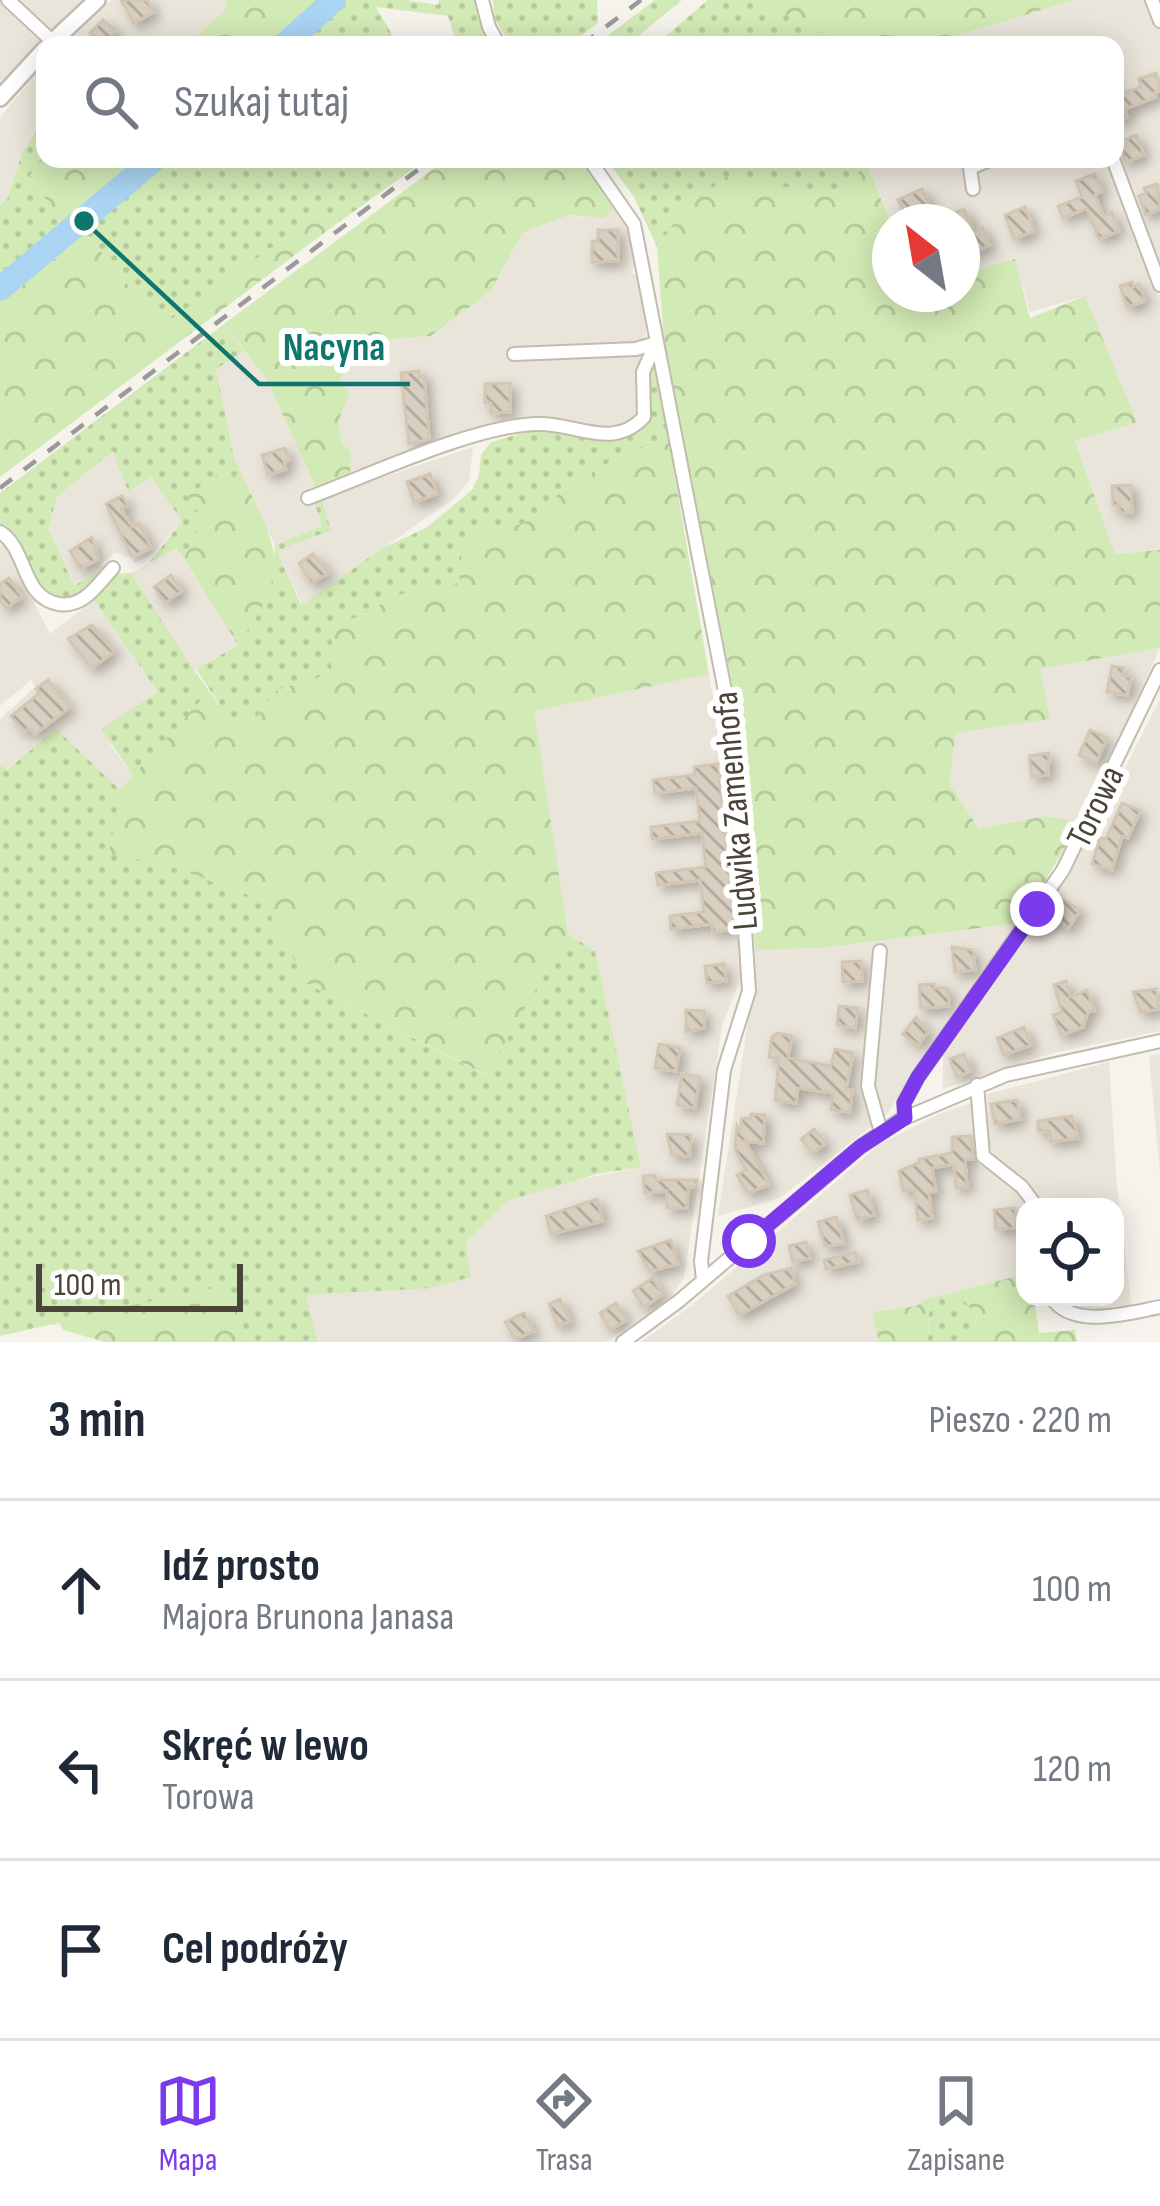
<!DOCTYPE html>
<html lang="pl">
<meta charset="utf-8">
<style>
body{margin:0;font-family:"Sofia Sans Condensed",sans-serif;background:#f6f6f7;color:#1f2937}
.controls{position:absolute;right:36px;bottom:36px;display:grid;overflow:hidden;border-radius:24px;box-shadow:0 6px 30px #0003}
.controls button{width:108px;height:108px;display:grid;place-items:center;padding:0;border:0;border-bottom:3px solid #e0e1e3;background:#fff;color:#1f2937;font:60px sans-serif}
.compass{position:absolute;left:872px;top:204px;width:108px;height:108px;border-radius:50%;background:#fff;box-shadow:0 6px 30px #0003;rotate:329deg}
.scale{position:absolute;left:36px;bottom:30px;width:207px;box-sizing:border-box;padding-left:12px;border:6px solid #4b4439;border-top:0;font-size:33px;line-height:42px;white-space:nowrap;color:#4b4439;-webkit-text-stroke:9px #fff;paint-order:stroke}
.stop{position:absolute;width:36px;height:36px;margin:-27px;border:9px solid #7c3aed;border-radius:50%;background:#fff}
.stop.end{background:#7c3aed;border-color:#fff;box-shadow:0 3px 12px #0008}
.list{margin:0;padding:0;list-style:none}
h2{display:flex;justify-content:space-between;align-items:center;height:156px;margin:0;padding:0 48px;font-size:51px}
h2 small{font-size:39px;font-weight:400;color:#747a83}
.list li{display:grid;grid-template-columns:78px 1fr auto;gap:36px;align-items:center;box-sizing:border-box;height:180px;padding:0 48px;border-top:3px solid #e0e1e3}
.list b{display:block;font-size:45px;white-space:nowrap}
.list p{margin:0;font-size:39px;white-space:nowrap;color:#747a83}
.list em{font-size:39px;font-style:normal;color:#747a83}
.icon{flex:none;width:66px;height:66px;fill:none;stroke:currentColor;stroke-width:2;stroke-linecap:round;stroke-linejoin:round}
.map{position:relative;flex:none;width:1160px;height:1342px;overflow:hidden}
.search{position:absolute;background:#fff;box-shadow:0 6px 30px #0003;left:36px;right:36px;top:36px;height:132px;display:flex;align-items:center;gap:30px;box-sizing:border-box;padding:0 42px;border-radius:24px;color:#747a83;font-size:45px}
.sheet{height:696px;background:#fff}
nav{display:flex;justify-content:space-around;align-items:center;box-sizing:border-box;height:168px;border-top:3px solid #e0e1e3;background:#fff;font-size:33px;color:#747a83}
nav a{display:grid;justify-items:center;gap:6px}
nav .on{color:#7c3aed}
.map>svg:first-child{display:block}
</style>
<div class="map">
<svg width="1160" height="1342" viewBox="0 0 1160 1342">
<defs>
<pattern id="grass-dots" width="8" height="8" patternUnits="userSpaceOnUse" patternTransform="scale(3)"><rect width="8" height="8" fill="#d2eab5"/><path d="M2 2h.1M6 6h.1" fill="none" stroke="#b6ca9c" stroke-width="1.8" stroke-linecap="round"/></pattern>
<pattern id="forest-crowns" width="20" height="18" patternUnits="userSpaceOnUse" patternTransform="scale(3)"><rect width="20" height="18" fill="#d2eab5"/><path d="M2 6a3 3 0 1 1 6 0M12 15a3 3 0 1 1 6 0" fill="none" stroke="#b6ca9c"/></pattern>
<pattern id="building-back-hatch" width="6" height="6" patternUnits="userSpaceOnUse" patternTransform="scale(3)"><rect width="6" height="6" fill="#d8cfc1"/><path d="M-1 5l2 2M0 0l6 6M5-1l2 2" fill="none" stroke="#b1aa9e"/></pattern>
<filter id="shadow"><feDropShadow dx="5.5" dy="5.5" stdDeviation="6" flood-color="#0004"/></filter>
</defs>
<rect width="100%" height="100%" fill="#f6f3ec"/>
<path fill="#eae5da" d="M0,0H83L0,84Z
M113,0H225L229,5L187,45H61L95,10Z
M1075,0H1160V265L1115,154V45H927Z
M45,63V111L23,151L7,200L0,204V117Z
M875,159H1104L1160,298V550L1115,554L1075,439L1085,296L1030,312L1015,260L962,275V222H890L867,164Z
M619,205L629,226L635,261L632,273L638,275L646,332L644,341L630,352L648,354L641,417L621,433L493,427L316,493V487L311,488L323,526L275,545L234,459L216,369L244,351L267,380L316,486L350,474L351,453L342,442L338,422L349,394L340,383L352,349L381,340L432,336L491,291L522,233L569,215L584,217Z
M473,447L469,481L456,497L302,605L277,551L330,530L321,498Z
M114,450L128,490L152,476L182,521L154,553L135,563L132,558L115,553L102,563L104,568L74,587L48,530L57,497Z
M4,543L50,634L94,600L158,692L110,744L133,776L120,790L56,730L7,771L0,765V719L35,687L31,680L0,706V546Z
M177,548L238,644L194,670L131,573Z
M1160,648L1080,822L1045,816L979,829L950,784L955,732L1039,669Z
M709,674L721,743L742,975L722,1026L684,1278L669,1299L606,1342H318L306,1295L434,1286L470,1277L466,1243L507,1201L533,1189L641,1167L595,951L568,934L533,711Z
M1160,699V1031L1053,1053L943,1089V1054L1005,968L1098,822Z
M1020,923L886,1115L780,1198L718,1216L755,977V950L823,948Z
M1160,1054V1172L1149,1056Z
M1109,1062L1117,1188L1132,1308L1084,1313L1053,1297H1115V1207H1042L1037,1195L997,1161L989,1146L987,1094Z
M971,1103L975,1107L976,1160L980,1167L989,1165L1021,1189L1034,1207H1025V1274L916,1306L873,1312L879,1342H641L691,1306L880,1144L937,1115Z"/>
<path fill="url(#grass-dots)" d="M340,0H405L438,5L439,0H477L486,39L491,45H457L448,16L376,7L398,45H289Z
M493,0H597L598,23L569,45H511L494,18Z
M655,0H682L627,45H595Z
M708,0H756L849,45H655Z
M45,114V156L31,175L66,229L0,283V204L7,200L23,151Z
M161,159H427L332,227L318,215L161,327L82,228Z
M606,159H875L834,195L683,210L657,247L634,197Z
M224,324L244,351L216,369L234,458L242,475L216,476L187,496L206,523L194,536L184,559L177,548L149,563L182,521L152,477L128,491L113,451L57,497L48,529L74,586L101,570C84,599 71,603 40,591L12,533L0,528V493Z
M651,365L658,373L674,442L629,451L568,486L523,524L486,528L459,583L331,674L277,690L258,716L243,725L213,720L220,705L196,669L238,645L232,635C270,602 272,595 275,545L322,526L314,501L321,498L331,530L277,551L301,605L383,548L426,528L472,490L479,475L481,455L491,442L544,427L618,441L642,430Z
M131,573L194,670L202,700L133,776L102,729L158,692L94,600L115,574Z
M56,729L120,790L110,853L167,865L263,900L306,983L485,1075L568,934L595,951L641,1167L597,1174L507,1201L466,1243L471,1277L431,1288L306,1295L318,1342H253L218,1287L0,1336V765L7,770Z
M956,1294L966,1298L977,1318L971,1331L974,1342H928L929,1301Z"/>
<path fill="url(#forest-crowns)" d="M225,0H327L275,45H187L228,6Z
M756,0H1075L927,45H849Z
M45,156V159H145L66,229L30,175Z
M447,159H483L489,163L494,159H583L619,205L603,218L569,215L522,233L491,291L431,336L381,340L352,349L340,382L349,394L338,422L342,442L351,453L350,474L316,487L267,380L224,324Z
M867,164L890,222V294H962V275L1015,259L1030,318L1085,296L1137,423L1075,440L1115,554L1160,550V648L1040,669L1050,719L955,733L950,784L979,829L1045,816L1080,822L1020,923L822,948L755,950L743,740L664,341L657,247L683,210L726,177L834,195Z
M319,214L332,227L0,477V293L82,228L161,326Z
M669,443L709,674L534,711L568,934L486,1075L306,983L263,900L167,865L109,854L120,790L201,700L194,670L220,706L214,720L243,725L258,716L277,690L331,674L332,629L412,589L459,583L462,552L486,527L523,524L568,486L629,451Z
M242,475C274,543 293,564 246,633L232,635L184,559L194,536L206,523L187,496L216,476Z
M1025,1274V1297H1034L1039,1333L1075,1330L1077,1342H974L971,1331L977,1318C963,1294 955,1294 929,1301L928,1342H879L872,1312L916,1306L928,1299Z
M218,1287L253,1342H105L63,1330L58,1321Z"/>
<g fill="none" stroke-linecap="round" stroke-linejoin="round">
<path stroke="#a9d4f2" stroke-width="24" d="M284,45L334,0
M0,289L155,159"/>
</g>
<path fill="url(#building-back-hatch)" stroke="#d3c7b4" stroke-width="3" filter="url(#shadow)" d="M121,0H147L154,12L134,23Z
M103,20L116,31L104,45H88L95,38L90,33Z
M1156,73L1160,91L1154,93L1156,97L1125,109L1127,117L1115,121V86L1120,95L1141,87L1139,79Z
M1136,135L1144,155L1126,162L1118,143Z
M1095,174L1102,191L1095,195L1103,216L1112,212L1119,231L1099,239L1087,208L1063,218L1058,206L1082,197L1076,181Z
M1157,184L1160,209L1146,215L1139,196L1146,193L1144,188Z
M922,189L930,206L907,218L898,200Z
M1025,207L1034,231L1014,239L1005,215Z
M964,209L974,231L982,227L990,245L972,253L955,213Z
M598,230H618V261L592,262V241H598Z
M1132,282L1133,287L1139,284L1145,301L1127,307L1120,286Z
M419,371V377L424,376L429,439L409,444L401,373Z
M510,383V412L491,413V403H485V384Z
M285,448L289,460L284,462L286,469L268,475L262,455Z
M430,474L437,494L414,502L407,482Z
M1131,485L1132,512L1120,513L1119,505H1113L1112,486Z
M122,496L128,505L121,509L132,527L139,523L151,548L132,557L106,504Z
M92,537L98,559L81,569L70,551Z
M313,554L329,573L311,583L299,563Z
M171,575L182,591L165,603L154,587Z
M9,578L22,597L6,608L0,600V584Z
M92,625L114,652L92,668L68,639Z
M1112,666L1124,668L1122,675L1131,677L1127,695L1107,692Z
M48,680L70,707L35,734L29,728L24,732L11,716L40,693L36,689Z
M1090,730L1107,738L1096,763L1079,755Z
M1049,753L1048,775L1032,777L1029,756Z
M718,764L735,929L713,932L712,924L671,929L670,916L704,912L700,880L658,885L656,873L706,867L705,859L702,833L652,839L651,827L700,821L696,788L655,793L653,780L695,775L694,767Z
M1122,803L1140,811L1128,838L1122,836L1112,870L1092,864L1100,838L1106,839Z
M1063,900L1080,910L1068,929L1051,919Z
M952,947L973,950L975,970L955,972Z
M861,961L862,981L843,982L842,962Z
M724,964L726,981L707,983L705,966Z
M1066,981L1070,997L1087,990L1094,1010L1088,1012L1083,1027L1061,1035L1053,1015L1062,1012L1054,985Z
M934,984V988H948L949,1006L921,1008L919,985Z
M1156,989L1159,1009L1141,1012L1133,992Z
M839,1006L858,1008L855,1028L837,1025Z
M686,1010L704,1011V1028L686,1032Z
M916,1017L928,1032L918,1045L903,1034Z
M1024,1027L1031,1045L1004,1055L997,1038Z
M777,1033L792,1036L788,1058L831,1066L835,1049L853,1053L846,1089L852,1090L850,1112L831,1110L833,1093L798,1088L796,1103L775,1100L779,1059L769,1057L772,1037Z
M659,1044L680,1048L676,1071L655,1068Z
M964,1054L971,1071L957,1077L950,1059Z
M682,1074L700,1077L695,1108L677,1105Z
M1017,1100L1020,1119L995,1124L991,1104Z
M751,1114L765,1115L763,1143L745,1141L769,1185L748,1193L737,1175L746,1170L735,1149L737,1126L740,1132L742,1118L750,1119Z
M1072,1116L1078,1138L1051,1142L1049,1131H1038V1121Z
M814,1129L826,1143L813,1153L801,1139Z
M667,1134L691,1135L690,1156L672,1155Z
M971,1136L973,1159H965L967,1187L956,1188L954,1164L932,1168L936,1191L929,1193L932,1218L918,1220L914,1189L903,1191L899,1171L919,1163V1159L952,1153V1137Z
M655,1175L656,1180H697V1186L688,1188L687,1208H667V1191L645,1193L643,1176Z
M867,1190L874,1215L857,1220L850,1195Z
M597,1199L603,1221L551,1234L546,1216Z
M1015,1208L1017,1228L996,1229L994,1210Z
M836,1217L844,1244L825,1246L818,1222Z
M671,1240L678,1264L650,1271L638,1251Z
M806,1242L810,1258L793,1262L789,1246Z
M855,1252L858,1262L826,1269L824,1260Z
M791,1268L795,1284L739,1315L728,1296L764,1275Z
M652,1278L663,1294L644,1307L633,1291Z
M560,1299L570,1321L558,1326L549,1304Z
M616,1303L626,1320L610,1330L600,1313Z
M524,1313L534,1331L515,1339L505,1322Z"/>
<g fill="none" stroke-linecap="round" stroke-linejoin="round">
<defs>
<path id="minor" d="M8,0L52,41
M482,0L489,27L499,45
M1152,0L1160,21
M589,159L634,224L732,727L749,991L724,1070L701,1261L703,1280
M1113,159L1160,285
M973,189L970,168L992,159
M514,354L636,349L656,343
M308,498C370,475 475,425 538,424C577,423 612,451 644,417L643,372L655,345
M0,532C28,549 21,598 59,604C84,608 98,584 113,568
M880,951L868,1086L881,1132
M977,1085L983,1156L1022,1187L1037,1207
M905,1117L904,1103L918,1077L1063,870L1160,670
M1051,1297C1072,1330 1128,1313 1160,1307
M623,1342L679,1301L860,1147L900,1120L1006,1075L1160,1041"/>
<path id="tertiary" d="M49,45L97,0
M0,98L45,49"/>
</defs>
<use href="#minor" stroke="#c2bbae" stroke-width="16"/>
<use href="#tertiary" stroke="#c2bbae" stroke-width="20"/>
<use href="#minor" stroke="#fff" stroke-width="12"/>
<use href="#tertiary" stroke="#fff" stroke-width="15"/>
<path stroke="#9a9a9a" stroke-width="4.5" stroke-dasharray="15 15" stroke-linecap="butt" d="M582,45L641,0
M0,488L432,159"/>
</g>
<g fill="none" stroke-linecap="round" stroke-linejoin="round">
<path stroke="#7c3aed" stroke-width="15" d="M749,1241L860,1147L905,1118L904,1103L918,1077L1037,909"/>
</g>
<g text-anchor="middle" stroke-width="12" stroke-linejoin="round" paint-order="stroke">
<g font-size="36" fill="#4b4439" stroke="#fff">
<text transform="translate(1094 806) rotate(-64)" y="13">Torowa</text>
<text transform="translate(734 811) rotate(-95)" y="13">Ludwika Zamenhofa</text>
</g>
</g>
<path fill="none" stroke="#0f766e" stroke-width="4.5" d="M84 221L259 384H410"/>
<circle fill="#0f766e" stroke="#fff" stroke-width="4.5" cx="84" cy="221" r="12"/>
<g font-size="39" text-anchor="middle" font-weight="bold" fill="#0f766e" stroke="#fff" stroke-width="12" stroke-linejoin="round" paint-order="stroke">
<text x="334" y="360">Nacyna</text>
</g>
</svg>
<div class="controls">
<button><svg class="icon" aria-label="locate" viewBox="0 0 24 24"><circle cx="12" cy="12" r="6"/><path d="M12 2v4M12 18v4M2 12h4M18 12h4"/></svg></button>
</div>
<svg class="compass" viewBox="-18 -18 36 36"><path d="M0-13l5 13h-10z" fill="#e53935"/><path d="M0 13l5-13h-10z" fill="#747a83"/></svg>
<div class="scale">100 m</div>
<div class="stop" style="left:749px;top:1241px"></div>
<div class="stop end" style="left:1037px;top:909px"></div>
<div class="search"><svg class="icon" aria-label="search" viewBox="0 0 24 24"><circle cx="10" cy="10" r="6"/><path d="M15 15l6 6"/></svg>Szukaj tutaj</div>
</div>
<section class="sheet">
<h2>3 min<small>Pieszo · 220 m</small></h2>
<ul class="list">
<li><svg class="icon" aria-label="ahead" viewBox="0 0 24 24"><path d="M12 20V5M6 11l6-6 6 6"/></svg><div><b>Idź prosto</b><p>Majora Brunona Janasa</p></div><em>100 m</em></li>
<li><svg class="icon" aria-label="left" viewBox="0 0 24 24"><path d="M17 20v-9H6M10 6l-5 5 5 5"/></svg><div><b>Skręć w lewo</b><p>Torowa</p></div><em>120 m</em></li>
<li><svg class="icon" aria-label="arrive" viewBox="0 0 24 24"><path d="M6 21V4h12l-3 4 3 4H6"/></svg><div><b>Cel podróży</b></div></li>
</ul>
</section>
<nav>
<a class="on"><svg class="icon" aria-label="map" viewBox="0 0 24 24"><path d="M3 6l6-2 6 2 6-2v14l-6 2-6-2-6 2zM9 4v14M15 6v14"/></svg>Mapa</a>
<a><svg class="icon" aria-label="directions" viewBox="0 0 24 24"><path d="M12 3l9 9-9 9-9-9zM9 14v-3h6M13 9l2 2-2 2"/></svg>Trasa</a>
<a><svg class="icon" aria-label="saved" viewBox="0 0 24 24"><path d="M7 4h10v16l-5-4-5 4z"/></svg>Zapisane</a>
</nav>
